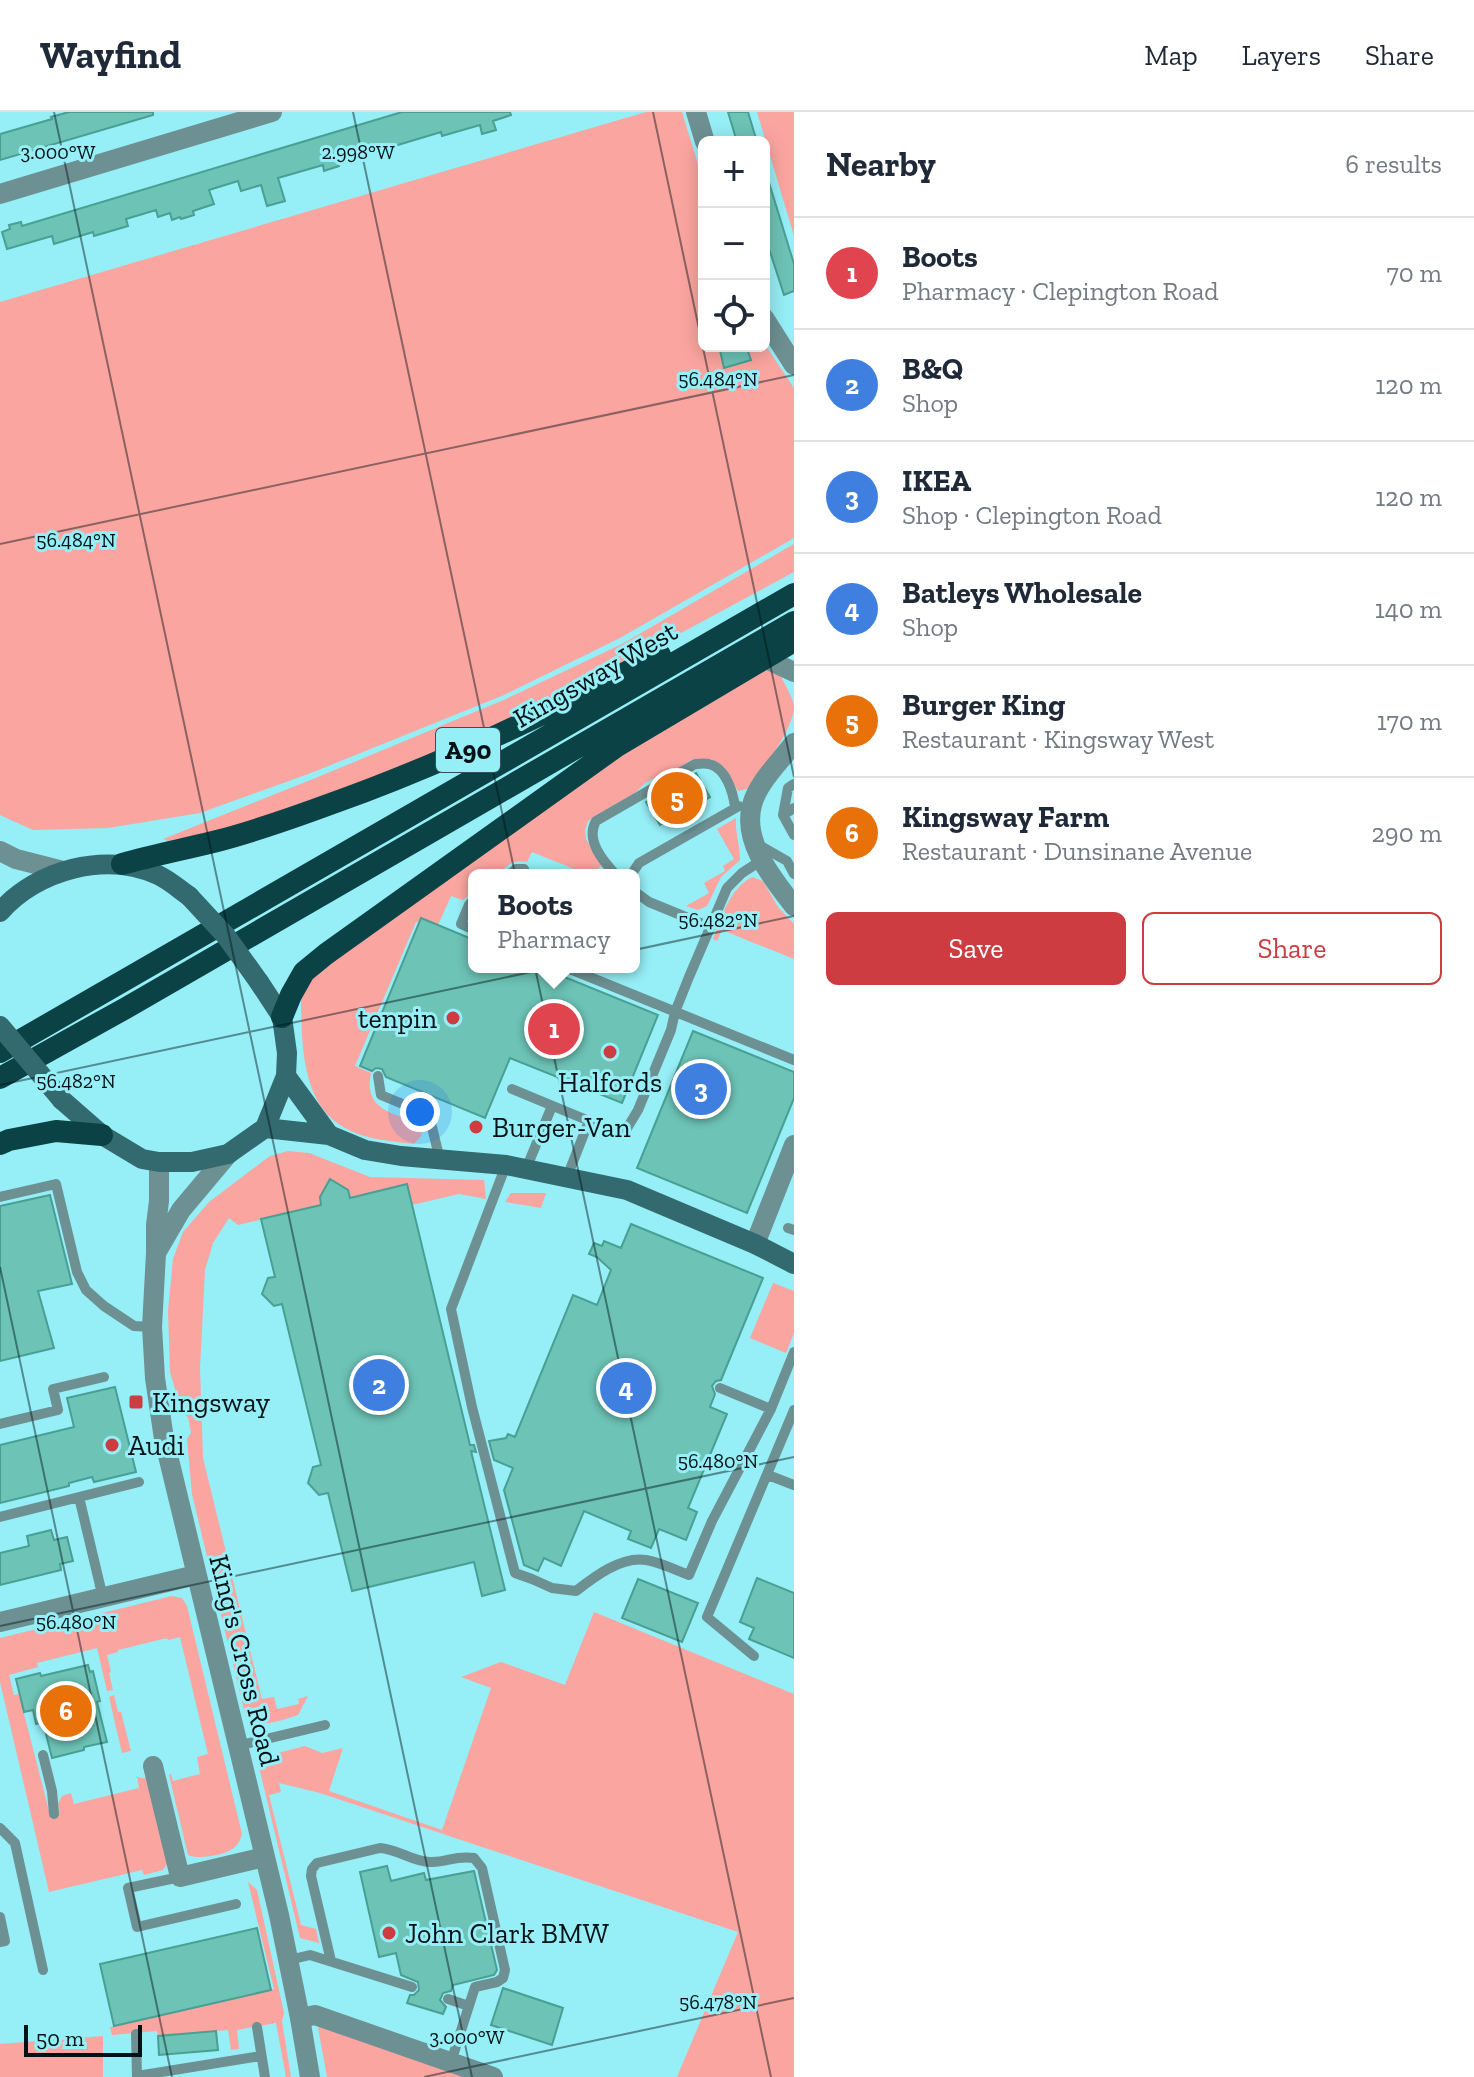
<!DOCTYPE html>
<meta charset="utf-8">
<style>
body{margin:0;font-family:"Zilla Slab",serif;background:#f2f2f3;color:#1f2937}
.controls{position:absolute;right:24px;top:24px;display:grid;overflow:hidden;border-radius:12px;box-shadow:0 4px 20px #0003}
.controls button{width:72px;height:72px;display:grid;place-items:center;padding:0;border:0;border-bottom:2px solid #e0e1e3;background:#fff;color:#1f2937;font:40px sans-serif}
.scale{position:absolute;left:24px;bottom:20px;width:118px;box-sizing:border-box;padding-left:8px;border:4px solid #001215;border-top:0;font-size:22px;line-height:28px;white-space:nowrap;color:#001215;-webkit-text-stroke:6px #96eef6;paint-order:stroke}
.you{position:absolute;left:420px;top:1000px;width:28px;height:28px;margin:-20px;border:6px solid #fff;border-radius:50%;background:#1a73e8;box-shadow:0 0 0 12px #1a73e833}
.badge{display:grid;place-items:center;width:52px;height:52px;border-radius:50%;background:#cc3c41;color:#fff;font-size:26px;font-weight:700}
.pin{position:absolute;translate:-50% -50%;border:4px solid #fff;box-shadow:0 2px 8px #0006}
.popup{position:absolute;left:468px;top:757px;width:172px;height:104px;box-sizing:border-box;display:grid;place-content:center;border-radius:12px;background:#fff;filter:drop-shadow(0 2px 6px #0005);font-size:26px;white-space:nowrap;color:#747a83}
.popup b{font-size:30px;color:#1f2937}
.popup::after{content:'';position:absolute;left:50%;top:100%;margin-left:-16px;border:16px solid transparent;border-top-color:#fff}
.list{margin:0;padding:0;list-style:none}
h2{display:flex;justify-content:space-between;align-items:center;height:104px;margin:0;padding:0 32px;font-size:34px}
h2 small{font-size:26px;font-weight:400;color:#747a83}
.list li{display:grid;grid-template-columns:52px 1fr auto;gap:24px;align-items:center;box-sizing:border-box;height:112px;padding:0 32px;border-top:2px solid #e0e1e3}
.list b{display:block;font-size:30px;white-space:nowrap}
.list p{margin:0;font-size:26px;white-space:nowrap;color:#747a83}
.list em{font-size:26px;font-style:normal;color:#747a83}
.actions{display:flex;gap:16px;padding:24px 32px}
.actions a{flex:1;padding:18px 0;border:2px solid #cc3c41;border-radius:12px;text-align:center;font-size:28px;color:#cc3c41}
.actions .main{background:#cc3c41;color:#fff}
.icon{flex:none;width:44px;height:44px;fill:none;stroke:currentColor;stroke-width:2;stroke-linecap:round;stroke-linejoin:round}
.map{position:relative;flex:none;width:794px;height:1965px;overflow:hidden}
header{display:flex;align-items:center;gap:48px;box-sizing:border-box;height:112px;padding:0 40px;background:#fff;border-bottom:2px solid #e0e1e3}
header strong{font-size:38px}
nav{display:flex;gap:44px;margin-inline-start:auto;font-size:28px}
main{display:flex}
aside{flex:1;background:#fff}
.map>svg:first-child{display:block}
</style>
<header>
<strong>Wayfind</strong>
<nav><a>Map</a><a>Layers</a><a>Share</a></nav>
</header>
<main>
<div class="map">
<svg width="794" height="1965" viewBox="0 0 794 1965">
<rect width="100%" height="100%" fill="#96eef6"/>
<path fill="#fba5a0" d="M646,0H682L704,72V234H764V231L794,276V426L620,526L504,583L311,661L200,701L108,716L33,718L0,703V190Z
M757,0H794V124Z
M794,432V460L538,598L434,644L229,717L168,729L163,727L313,667L506,587L622,532Z
M768,558L781,564C785,573 792,584 794,594C794,618 761,659 747,677L738,679L724,655L711,647H693L672,660L660,663L645,671L635,681L588,709L585,718L586,727L602,754L598,756L603,763H589L532,740L527,750C515,747 506,752 500,763H474V779L463,788L451,784L438,813L421,806L419,810H416L355,954L371,961C363,997 392,1001 418,1011L422,1023L414,1032C392,1029 367,1028 347,1017C301,994 302,933 301,889V880L308,867L671,607L752,563Z
M736,706C735,721 740,733 740,748L721,765L707,794L698,798L686,794L709,781L704,771L725,759L723,754L734,747L717,717Z
M752,765L763,769L778,795L794,812V847L722,818L717,829L713,827C722,805 729,777 752,765Z
M288,1039L309,1041L370,1065L484,1068L486,1087L459,1082L412,1093L406,1072L350,1086L330,1068L320,1085L321,1093L238,1113L229,1106L213,1131L205,1158L200,1256L203,1346L262,1587L274,1585L277,1597L299,1592L298,1587L308,1584L298,1603C281,1608 258,1619 245,1602L192,1382L187,1327L191,1321L188,1305L182,1301L170,1260L168,1199L173,1147L183,1120L209,1090L270,1044Z
M511,1081H546L541,1096L505,1090Z
M773,1171L794,1179V1221L786,1241L750,1226Z
M172,1484L182,1486L187,1494L242,1722C240,1728 240,1730 235,1735C227,1743 198,1748 188,1743L169,1663L171,1662L173,1669L200,1662L197,1645L208,1642L180,1525L168,1528L167,1526L118,1538V1540L107,1543L111,1560L109,1561L113,1578L107,1579L97,1536L37,1551L38,1555L9,1563L14,1583L19,1582L50,1703L59,1701L58,1692L62,1684L71,1681L74,1692L139,1676L137,1665L149,1667L169,1749L163,1758L144,1763L142,1758L49,1780L0,1570V1526Z
M594,1500L794,1582V1965H677L738,1820L320,1681L279,1671L281,1680L269,1683L301,1813L316,1817L319,1831L300,1826L259,1655L266,1644L305,1634L322,1641L343,1636L329,1679L442,1718L491,1576L461,1565L501,1550L565,1573Z
M114,1583L118,1600H121L131,1639L122,1641L109,1585Z
M248,1770L257,1778L284,1901L282,1909L291,1965H286L276,1911L237,1918L239,1937L231,1938L228,1918L158,1924L157,1919L112,1923L110,1915L274,1877Z
M323,1913L471,1965H327L318,1916Z
M103,1924V1965H0V1932Z"/>
<path fill="#6dc3b6" stroke="#499f93" stroke-width="2" d="M69,0H153V3L0,48V22L52,7L51,5Z
M402,0H510L511,3L493,9L496,18L482,22L480,13L442,24L441,20L338,51L339,54L324,59L323,53L278,66L285,89L267,94L261,73L241,79L238,69L209,78L214,92L193,99L194,103L181,107L180,105L172,108L170,101L158,105L156,98L126,107L128,114L94,124L93,120L54,132L52,124L7,137L2,120L10,117L9,113L21,110L22,114Z
M728,0H748L757,30H737Z
M764,64H767L794,152V179L784,183L764,121Z
M719,234H746L751,248L724,256Z
M696,661L710,685L660,713L646,690Z
M421,806L474,828V855H540L658,903L622,991L510,946L485,1006L386,965L382,957L376,956L372,959L360,954Z
M693,919L794,960V986L747,1101L637,1056Z
M330,1067L348,1078L350,1086L407,1072L470,1333H474L476,1340L471,1339L505,1478L482,1484L474,1450L352,1479L328,1381L319,1383L308,1371L313,1355L321,1353L282,1192L274,1194L262,1182L268,1166L275,1165L261,1107L321,1093L320,1085Z
M50,1083L72,1172L38,1179L54,1236L0,1249V1094Z
M631,1112L763,1166L721,1268L716,1269L712,1274L715,1282L710,1295L727,1302L688,1396L697,1400L686,1428L659,1417L651,1436L628,1427L631,1419L584,1399L561,1454L544,1446L538,1459L524,1453L504,1378L513,1356L494,1348L489,1329L506,1326L508,1322L515,1325L573,1183L597,1193L611,1158L597,1145L589,1142L594,1131L602,1134L604,1129L621,1136Z
M115,1275L136,1360L94,1370L92,1365L69,1371V1374L0,1391V1333L74,1315L67,1286Z
M51,1418L54,1428L67,1425L73,1449L60,1452L61,1458L0,1473V1441L29,1434L27,1424Z
M757,1466L794,1481V1546L749,1527L754,1516L740,1510Z
M638,1467L698,1491L682,1530L622,1506Z
M88,1553L90,1560L93,1559L100,1589L97,1590L107,1630L84,1635V1638L52,1646L43,1610L36,1612L33,1598L24,1600L16,1567L40,1561L41,1564Z
M387,1754L391,1769L424,1761L426,1768L474,1759L497,1858L494,1863L453,1873L451,1879L443,1881L440,1888L446,1895L443,1902L407,1891L410,1883H414L419,1878L418,1870L401,1863L396,1841L379,1845L360,1760Z
M257,1816L271,1878L114,1914L100,1852Z
M503,1876L563,1896L552,1933L491,1913Z
M216,1919L218,1938L159,1943L158,1924Z"/>
<g fill="none" stroke-linecap="round" stroke-linejoin="round">
<path stroke="#6d9093" stroke-width="10" d="M794,696L783,703L794,723
M783,703L788,676L794,672
M759,733L787,749L794,762
M509,763L516,757H524
M616,763C603,749 585,728 596,709L695,652C700,652 704,651 709,652C726,656 733,680 735,695
M631,763L639,751L739,694
M634,779L649,790L710,815
M474,787L469,793L461,812L474,818
M565,855L794,948
M378,964L381,983L429,1003L440,1048
M512,977L623,1023L638,998L671,918L675,900L689,865L727,776L742,761L762,748
M506,1053L451,1197L472,1295L515,1461L532,1467L552,1476L576,1479C594,1465 621,1444 646,1448C660,1450 675,1458 689,1463L712,1409L771,1297L794,1240
M526,1057L552,994
M567,1065L589,1009
M0,1085L56,1072L77,1160L86,1178L104,1194L134,1214L152,1215
M788,1116L794,1118
M720,1276L771,1297
M0,1312L58,1298L53,1277L104,1265
M768,1363L794,1373
M79,1385L103,1486
M0,1405L139,1370
M754,1544L707,1505L794,1298
M237,1634L325,1613
M43,1643L52,1679L54,1702
M0,1716L15,1731L43,1858
M180,1765L128,1776L137,1815L236,1792
M0,1805L5,1829L0,1830
M289,1848L310,1843L412,1875
M331,1849L311,1764L312,1757L317,1751L380,1736C398,1737 413,1750 430,1750C447,1751 454,1743 474,1746L482,1756L505,1858L503,1866L497,1870L475,1875L451,1950
M448,1887L469,1894
M257,1915L265,1965
M136,1922L137,1965
M137,1964L261,1944"/>
<path stroke="#6d9093" stroke-width="20" d="M696,0L705,30
M0,82L272,0
M764,206L794,253
M764,546L794,560
M794,631C780,650 758,670 752,693C742,730 773,767 794,794
M755,1132L794,1033
M0,1510L196,1463
M153,1654L180,1765L264,1745
M300,1906L315,1903L493,1965"/>
<path stroke="#6d9093" stroke-width="20" d="M0,739L16,747L63,759
M159,1050V1089L156,1113V1141L152,1215L155,1266L164,1327L279,1803L300,1906L310,1965
M156,1141L181,1098L228,1042"/>
<path stroke="#336a6f" stroke-width="20" d="M0,800C36,758 106,739 158,763C169,768 179,777 189,784
M286,964L329,1023
M62,988L102,1023L142,1047L159,1050H192L228,1042L265,1016L286,964L287,941L282,905L259,870
M265,1016L329,1023L365,1038L401,1044L506,1053L627,1078L755,1132L794,1152"/>
<path stroke="#0a4246" stroke-width="22" d="M122,752C154,743 185,737 217,729C256,719 295,705 333,691C446,651 553,598 660,543
M282,905L291,883L304,860L326,842L617,634L794,529
M0,940L794,482
M0,966L126,896L794,510
M0,1032L9,1028L56,1019L102,1023"/>
<path stroke="#336a6f" stroke-width="20" d="M189,784L226,824L259,870
M0,914L62,988"/>
</g>
<path fill="none" stroke="#001215" stroke-width="2" stroke-opacity="0.45" d="M54,0L472,1965M353,0L771,1965M653,0L794,665M0,432L794,263M0,973L794,804M0,1155L172,1965M0,1514L794,1345M424,1965L794,1886"/>
<g fill="#cc3c41" stroke="#96eef6" stroke-width="3">
<circle cx="453" cy="906" r="8"/>
<circle cx="610" cy="940" r="8"/>
<circle cx="476" cy="1015" r="8"/>
<rect x="128" y="1282" width="16" height="16" rx="4"/>
<circle cx="112" cy="1333" r="8"/>
<circle cx="389" cy="1821" r="8"/>
</g>
<g text-anchor="middle" stroke-width="6" stroke-linejoin="round" paint-order="stroke">
<rect fill="#96eef6" stroke="#2d5458" stroke-width="2" x="436" y="616" width="64" height="44" rx="6"/>
<g font-size="26" font-weight="bold" fill="#001215">
<text x="468" y="647">A90</text>
</g>
<g font-size="28" fill="#001215" stroke="#96eef6">
<text transform="translate(595 562) rotate(-30)" y="10">Kingsway West</text>
<text transform="translate(245 1548) rotate(76)" y="10">King's Cross Road</text>
</g>
<g font-size="28" fill="#001215" stroke="#96eef6" text-anchor="start">
<text x="437" y="916" text-anchor="end">tenpin</text>
<text x="610" y="980" text-anchor="middle">Halfords</text>
<text x="492" y="1025">Burger-Van</text>
<text x="152" y="1300">Kingsway</text>
<text x="128" y="1343">Audi</text>
<text x="405" y="1831">John Clark BMW</text>
</g>
</g>
<g font-size="20" text-anchor="middle" fill="#001215" stroke="#96eef6" stroke-width="6" stroke-linejoin="round" paint-order="stroke">
<text x="58" y="47">3.000°W</text>
<text x="358" y="47">2.998°W</text>
<text x="718" y="274">56.484°N</text>
<text x="76" y="435">56.484°N</text>
<text x="718" y="815">56.482°N</text>
<text x="76" y="976">56.482°N</text>
<text x="718" y="1356">56.480°N</text>
<text x="76" y="1517">56.480°N</text>
<text x="718" y="1897">56.478°N</text>
<text x="467" y="1932">3.000°W</text>
</g>
</svg>
<div class="controls">
<button>+</button>
<button>−</button>
<button><svg class="icon" aria-label="locate" viewBox="0 0 24 24"><circle cx="12" cy="12" r="6"/><path d="M12 2v4M12 18v4M2 12h4M18 12h4"/></svg></button>
</div>
<div class="scale">50 m</div>
<div class="you"></div>
<div class="pin badge" style="left:554px;top:917px;background:#e0444e">1</div>
<div class="popup"><b>Boots</b>Pharmacy</div>
<div class="pin badge" style="left:379px;top:1273px;background:#3f7fe0">2</div>
<div class="pin badge" style="left:701px;top:977px;background:#3f7fe0">3</div>
<div class="pin badge" style="left:626px;top:1276px;background:#3f7fe0">4</div>
<div class="pin badge" style="left:677px;top:686px;background:#e8710a">5</div>
<div class="pin badge" style="left:66px;top:1599px;background:#e8710a">6</div>
</div>
<aside>
<h2>Nearby<small>6 results</small></h2>
<ul class="list">
<li><span class="badge" style="background:#e0444e">1</span><div><b>Boots</b><p>Pharmacy · Clepington Road</p></div><em>70 m</em></li>
<li><span class="badge" style="background:#3f7fe0">2</span><div><b>B&amp;Q</b><p>Shop</p></div><em>120 m</em></li>
<li><span class="badge" style="background:#3f7fe0">3</span><div><b>IKEA</b><p>Shop · Clepington Road</p></div><em>120 m</em></li>
<li><span class="badge" style="background:#3f7fe0">4</span><div><b>Batleys Wholesale</b><p>Shop</p></div><em>140 m</em></li>
<li><span class="badge" style="background:#e8710a">5</span><div><b>Burger King</b><p>Restaurant · Kingsway West</p></div><em>170 m</em></li>
<li><span class="badge" style="background:#e8710a">6</span><div><b>Kingsway Farm</b><p>Restaurant · Dunsinane Avenue</p></div><em>290 m</em></li>
</ul>
<div class="actions"><a class="main">Save</a><a>Share</a></div>
</aside>
</main>
